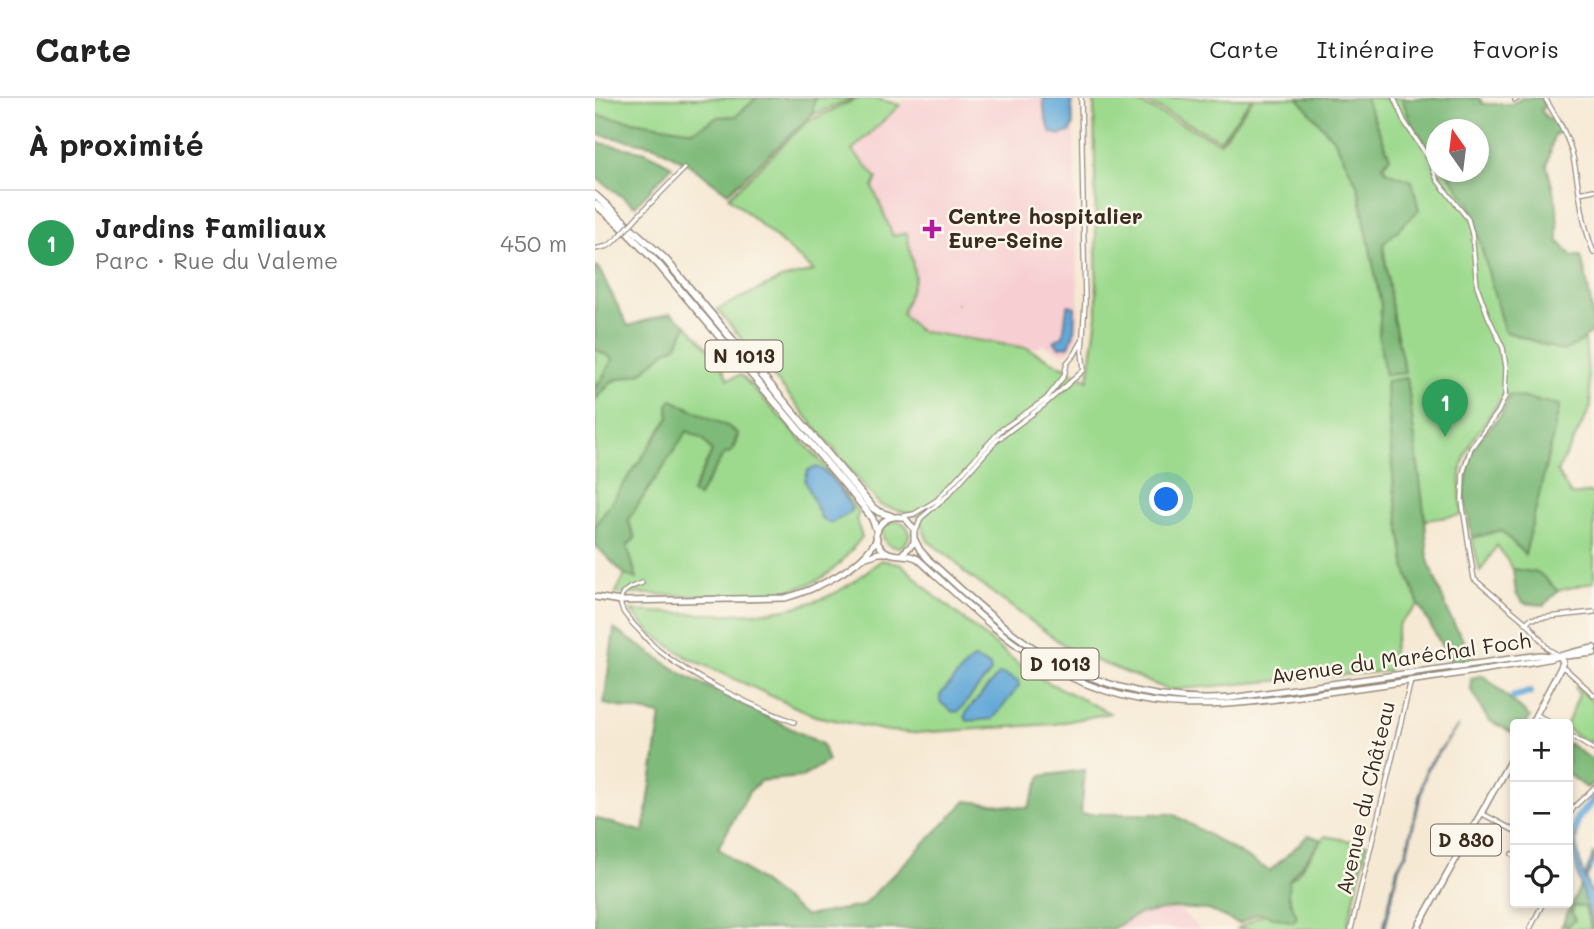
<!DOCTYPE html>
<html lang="fr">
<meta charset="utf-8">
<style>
body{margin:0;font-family:Mali,sans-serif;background:#f2f2f2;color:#222}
.controls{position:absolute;right:21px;bottom:21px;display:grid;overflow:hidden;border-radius:7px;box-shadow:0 4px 10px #0003}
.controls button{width:63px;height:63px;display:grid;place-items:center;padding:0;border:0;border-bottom:2px solid #e0e0e0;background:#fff;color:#222;font:35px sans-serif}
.compass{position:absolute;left:831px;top:21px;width:63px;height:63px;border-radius:50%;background:#fff;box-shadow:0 4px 10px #0003;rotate:346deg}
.you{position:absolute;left:572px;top:402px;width:24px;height:24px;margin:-18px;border:5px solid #fff;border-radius:50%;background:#1a73e8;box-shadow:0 0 0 10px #1a73e833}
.badge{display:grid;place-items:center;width:46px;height:46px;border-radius:50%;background:#b5179e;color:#fff;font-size:23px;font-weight:700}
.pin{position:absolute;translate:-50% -58px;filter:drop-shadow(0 2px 4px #0008)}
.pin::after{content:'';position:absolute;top:37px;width:24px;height:21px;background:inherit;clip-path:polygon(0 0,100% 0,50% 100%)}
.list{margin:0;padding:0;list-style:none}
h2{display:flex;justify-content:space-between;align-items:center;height:91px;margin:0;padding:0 28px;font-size:30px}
h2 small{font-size:23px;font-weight:400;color:#767676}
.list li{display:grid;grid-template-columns:46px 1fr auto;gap:21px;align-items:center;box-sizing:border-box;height:105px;padding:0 28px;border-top:2px solid #e0e0e0}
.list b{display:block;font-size:26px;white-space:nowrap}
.list p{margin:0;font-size:23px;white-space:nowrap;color:#767676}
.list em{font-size:23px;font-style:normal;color:#767676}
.icon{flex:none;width:38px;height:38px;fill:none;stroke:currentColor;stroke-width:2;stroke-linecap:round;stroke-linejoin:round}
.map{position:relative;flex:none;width:999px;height:831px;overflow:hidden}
header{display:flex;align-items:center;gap:42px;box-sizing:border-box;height:98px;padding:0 35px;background:#fff;border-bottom:2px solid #e0e0e0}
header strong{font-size:33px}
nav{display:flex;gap:38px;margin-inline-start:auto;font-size:24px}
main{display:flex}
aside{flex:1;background:#fff}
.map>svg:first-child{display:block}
</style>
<header>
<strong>Carte</strong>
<nav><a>Carte</a><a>Itinéraire</a><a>Favoris</a></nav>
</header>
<main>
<aside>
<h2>À proximité<small></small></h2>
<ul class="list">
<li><span class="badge" style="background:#2e9e5b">1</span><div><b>Jardins Familiaux</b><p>Parc · Rue du Valeme</p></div><em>450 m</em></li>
</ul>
</aside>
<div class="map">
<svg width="999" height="831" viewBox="0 0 999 831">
<rect width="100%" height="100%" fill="#fbf7ec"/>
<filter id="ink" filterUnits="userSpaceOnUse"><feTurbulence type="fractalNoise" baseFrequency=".0143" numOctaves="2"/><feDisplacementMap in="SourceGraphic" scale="14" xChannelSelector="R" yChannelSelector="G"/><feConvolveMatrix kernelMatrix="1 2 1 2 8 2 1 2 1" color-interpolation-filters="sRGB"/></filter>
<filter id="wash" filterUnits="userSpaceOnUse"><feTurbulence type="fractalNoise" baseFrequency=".00686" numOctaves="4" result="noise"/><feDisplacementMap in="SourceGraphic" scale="28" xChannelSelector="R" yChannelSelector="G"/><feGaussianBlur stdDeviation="1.57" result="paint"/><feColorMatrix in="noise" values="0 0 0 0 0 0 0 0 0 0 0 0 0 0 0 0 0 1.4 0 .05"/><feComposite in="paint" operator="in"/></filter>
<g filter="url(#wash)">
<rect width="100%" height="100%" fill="#f6e9d4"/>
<path fill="#f7cfd2" d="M320,0H478L484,222L481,241L474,253L467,255L446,246L444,250L424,251L324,233L181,122L309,2Z
M583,811L605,831H518L545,816Z"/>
<path fill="#9dda8e" stroke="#6c8256" stroke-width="2" d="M0,0H162L141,18L123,19L98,33L0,17Z
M220,0H260L217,17Z
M264,0H279L305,7L257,52L282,80L278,89L298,138L312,135L320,179L307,216L324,233L432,250L493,282L502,218L499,0H534L625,45L659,0H703L740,43L763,88L786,207L784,238L790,277L810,274L798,220L788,146L800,133L792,74L788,68L795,59L770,0H807L816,25L841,60L842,74H852L875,106L909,233L968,253L990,241L996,309L962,374L976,397L999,394V484L963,493L944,476L918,471L902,447L885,474L877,440L906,432L930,456L964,307L908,296C899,316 882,331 873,351C863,371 865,396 867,417L830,422L812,280L791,284L799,390L811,472L824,507L804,526L793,573L574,592L477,553L369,474L360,463L333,443L323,418L285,407L122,211L186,181L219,173L134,99L213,23Z
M543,0H657L625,42Z
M92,227L123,261L133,281L146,277L224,361L264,415L261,421L267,439C257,451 246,466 234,475C189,511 77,494 20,496L30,477L42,480L32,448L40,440L33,422L92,333L109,341L117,354L97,395L103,399L128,357L136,354L141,347L143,335L132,328L73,307L74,320L0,428V303L17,283L46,275L71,253L81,248Z
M0,251L18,260L0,293Z
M288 436a13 13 0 1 1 26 0a13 13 0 1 1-26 0Z
M287,462L307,467L340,498L436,576L515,615L460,626L320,635L293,633L220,618L92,559L56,535L36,513C102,515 176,525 238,496C255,488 271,473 287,462Z
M982,588L999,605V639L994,645L973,632L972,626L984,597L980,589Z
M730,738L772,746L752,831H642L667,817L686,790L702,776Z
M985,807L989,808L996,831H965L968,825L972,829L980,822L976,814L979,808Z"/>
<path fill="#7eba79" stroke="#5c724c" stroke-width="2" d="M162,0H220L217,17L133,95L93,66L60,48L0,36V17L98,33L123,19L141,18Z
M703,0H770L795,59L788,68L792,74L817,83L824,112L788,146L798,220L810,275L790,277L784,238L786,207L763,88L740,43Z
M807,0H884L888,6H916L927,0H946L950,8L946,12L952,20L960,22L967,33L959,37L952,68L962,108L963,143L977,158H986C990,174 999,214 998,229C994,242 979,247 968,253L909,233L875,106L852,74H884V32H842L841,60L816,25Z
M0,44L51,54L77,68L40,108L0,79Z
M0,168L3,169L33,228L75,215L92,227L81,248L71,253L46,275L17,283L2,299H0V293L18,261L0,251Z
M812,280L830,422L833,462L855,519L880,563L857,566L824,507L811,472L799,390L791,283Z
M914,297L965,307L930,457L906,432L877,440L869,397L875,358L882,344L906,317Z
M77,302L132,328L143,336L136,354L128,357L103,399L97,395L117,354L108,341L92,333L33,422L40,440L32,448L42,481L30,477L0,447V428L74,320L73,307Z
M918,471L944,475L963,493L949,507L929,505L921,496Z
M19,531L89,577L227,646L233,663L207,679L165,683L154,694L123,750L210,818L267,808L371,703L433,710L446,678L490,672L486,716H578L675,773L714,737L727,742L694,782L693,797L702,819L698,824L664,815L644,826L614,812L580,810L544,816L517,831H0V720L49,734L66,617L9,606Z
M888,577L935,619L931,626H920V636L893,622L876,592V580Z
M973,645L999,663V684L992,690L973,676Z
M986,786L999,831H996L990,809L979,808L977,814L980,822L972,829L968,825Z"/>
<path fill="#62a8d8" stroke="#4e697b" stroke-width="2" d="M448,0H476L478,26L475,34L465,37L456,35L450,18Z
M474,207L480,209L479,235L474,248L464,249L459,243L468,238L472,209Z
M222,369C238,376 248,397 257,411L250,418L236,425L227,422L210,383L213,372Z
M381,561L395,568L396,574L364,613L358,614L345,604V597L376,562Z
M404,576H408L423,583L424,588L398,621L372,623L370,618L372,613Z
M863,628L832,671L812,755L804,769L790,831H788L802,770L811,754L831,670Z
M981,721L984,722L981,746L989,780L999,754V765L991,781L994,791L999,795V831L984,782L979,757V730L977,729Z"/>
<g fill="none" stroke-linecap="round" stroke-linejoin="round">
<path stroke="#62a8d8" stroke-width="8" d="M919,599L934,594
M980,732L982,721L999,701"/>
</g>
</g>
<g filter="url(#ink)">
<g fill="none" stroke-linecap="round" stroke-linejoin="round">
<path stroke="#d1c3b0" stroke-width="3.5" stroke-dasharray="3.5 2" stroke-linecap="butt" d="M369,211L370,209"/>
<defs>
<path id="street" d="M799,0L809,23L834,61L842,82L873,121L877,136L882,188L893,218L908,250L911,269L910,299L903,314L876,350L868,375L867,403L879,481L934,527L953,551L963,557
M950,0C961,19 973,37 978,59C985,91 986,124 999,155
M920,2L923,0
M984,95L999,92
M44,117L90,70
M0,151L13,148L22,141
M308,418L319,416L342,402L406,332L451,301L469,278L472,265L480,256L487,243
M321,433L326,420L353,397L402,342L449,307L489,272L487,253L490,204L486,0
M47,485C39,488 28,491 26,500C23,511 33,520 40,528C47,535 54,544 62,551C95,579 159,609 199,624
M931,525L935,521L999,514
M966,569L972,572L999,597
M941,616L957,626
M973,636L999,652
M886,715L920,733
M973,719L979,709L999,690
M917,756L920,758
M756,831L816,582
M935,831L948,805"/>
<path id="secondary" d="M268,460L284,455H292
M0,499L26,503L190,500C220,492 268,469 282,440"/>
<path id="primary" d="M320,442L325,452L334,462C362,487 389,514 419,536C481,583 557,606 635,600L945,557L957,558
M308,455L319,445V431L310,420C287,413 270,439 290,453C300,460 312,454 323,461C367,501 410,545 463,573C556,621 634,608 733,594C803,585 873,575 942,563C962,560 979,553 999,550
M970,558L999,555
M936,626L966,569L968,564L965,558
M822,831L920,654"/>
<path id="highway" d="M0,97L70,161L278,410L284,414L296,418
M0,106L24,126L64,167L268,408L277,420L282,433"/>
</defs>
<use href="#street" stroke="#988a79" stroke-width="6"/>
<use href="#secondary" stroke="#988a79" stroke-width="8"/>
<use href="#primary" stroke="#988a79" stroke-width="8"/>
<use href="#highway" stroke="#988a79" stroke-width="9"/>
<use href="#street" stroke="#fff" stroke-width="3.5"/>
<use href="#secondary" stroke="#fff" stroke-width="5"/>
<use href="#primary" stroke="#fff" stroke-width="5"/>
<use href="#highway" stroke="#fff" stroke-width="6"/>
<defs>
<path id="street-bridge" d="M22,141L44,117"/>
</defs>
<use href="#street-bridge" stroke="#988a79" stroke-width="6" stroke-linecap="butt"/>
<use href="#street-bridge" stroke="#fff" stroke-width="3.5"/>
</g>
</g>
<path fill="#b5179e" stroke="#fbf7ec" stroke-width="2.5" d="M333.5 120.5h7v7h7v7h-7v7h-7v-7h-7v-7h7z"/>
<g text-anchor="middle" stroke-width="5" stroke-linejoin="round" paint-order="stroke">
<g fill="#fbf7ec" stroke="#75685c" stroke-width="2">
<rect x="110.5" y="242.5" width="77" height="31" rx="5"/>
<rect x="426.5" y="550.5" width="77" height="31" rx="5"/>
<rect x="836" y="726.5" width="70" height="31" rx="5"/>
</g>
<g font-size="19" font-weight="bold" fill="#3b2a1e">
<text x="149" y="265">N 1013</text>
<text x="465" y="573">D 1013</text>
<text x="871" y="749">D 830</text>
</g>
<g font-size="21" font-weight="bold" fill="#3b2a1e" stroke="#fbf7ec" text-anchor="start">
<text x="353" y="126">Centre hospitalier<tspan x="353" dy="24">Eure-Seine</tspan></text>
</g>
<g font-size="21" fill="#3b2a1e" stroke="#fbf7ec">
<text transform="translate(806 561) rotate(-8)" y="7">Avenue du Maréchal Foch</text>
<text transform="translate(771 700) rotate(-77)" y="7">Avenue du Château</text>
</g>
</g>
</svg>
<div class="controls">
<button>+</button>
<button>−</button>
<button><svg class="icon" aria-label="locate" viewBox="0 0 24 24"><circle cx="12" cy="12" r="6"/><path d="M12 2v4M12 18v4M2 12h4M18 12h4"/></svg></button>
</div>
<svg class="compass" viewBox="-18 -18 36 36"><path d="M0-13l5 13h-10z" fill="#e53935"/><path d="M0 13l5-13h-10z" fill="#767676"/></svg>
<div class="you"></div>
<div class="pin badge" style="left:850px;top:339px;background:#2e9e5b">1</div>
</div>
</main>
